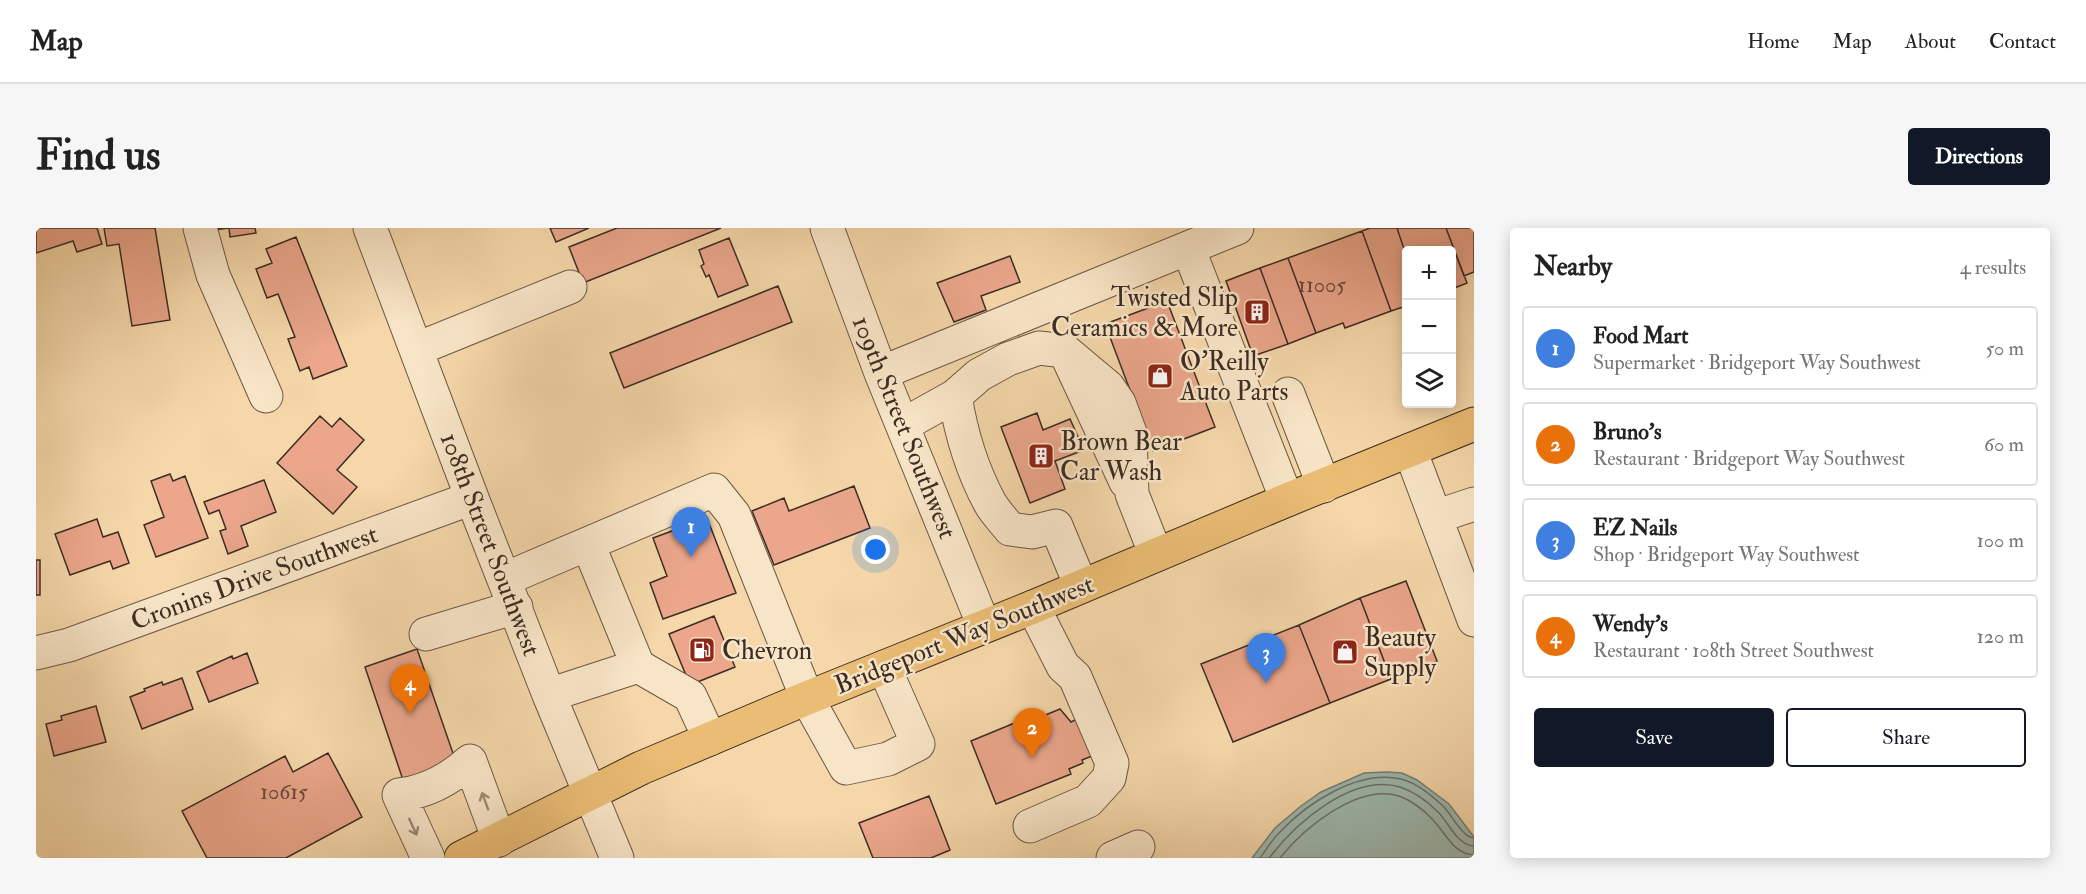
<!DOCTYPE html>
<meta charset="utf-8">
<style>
body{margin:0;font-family:"IM FELL Double Pica",serif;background:#f6f6f6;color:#222}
.controls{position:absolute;right:18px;top:18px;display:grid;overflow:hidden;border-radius:6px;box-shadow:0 3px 15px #0003}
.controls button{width:54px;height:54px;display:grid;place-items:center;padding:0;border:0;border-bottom:2px solid #e0e0e0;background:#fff;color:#222;font:30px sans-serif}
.you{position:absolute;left:840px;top:322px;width:21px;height:21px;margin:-15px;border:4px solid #fff;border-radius:50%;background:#1a73e8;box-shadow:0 0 0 9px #1a73e833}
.badge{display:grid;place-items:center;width:39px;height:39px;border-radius:50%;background:#111827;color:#fff;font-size:20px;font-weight:700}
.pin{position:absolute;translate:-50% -50px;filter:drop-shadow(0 2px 3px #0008)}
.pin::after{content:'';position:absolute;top:32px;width:21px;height:18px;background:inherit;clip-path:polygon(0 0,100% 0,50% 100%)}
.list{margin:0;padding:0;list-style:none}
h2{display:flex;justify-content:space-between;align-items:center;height:78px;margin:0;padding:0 24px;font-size:26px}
h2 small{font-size:20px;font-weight:400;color:#767676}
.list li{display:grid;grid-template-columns:39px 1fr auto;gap:18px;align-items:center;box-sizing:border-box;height:84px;margin:0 12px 12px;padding:0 12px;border:2px solid #e0e0e0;border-radius:6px}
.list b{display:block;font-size:22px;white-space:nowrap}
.list p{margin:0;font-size:20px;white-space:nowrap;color:#767676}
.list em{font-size:20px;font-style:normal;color:#767676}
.actions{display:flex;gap:12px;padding:18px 24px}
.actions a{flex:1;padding:14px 0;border:2px solid #111827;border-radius:6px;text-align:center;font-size:21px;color:#111827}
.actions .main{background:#111827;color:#fff}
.icon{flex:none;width:33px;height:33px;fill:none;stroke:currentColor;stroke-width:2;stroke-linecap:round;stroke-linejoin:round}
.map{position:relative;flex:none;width:1438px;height:630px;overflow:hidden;border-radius:6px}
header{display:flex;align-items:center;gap:36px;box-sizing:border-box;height:84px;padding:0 30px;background:#fff;border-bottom:2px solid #e0e0e0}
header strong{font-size:28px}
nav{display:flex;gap:33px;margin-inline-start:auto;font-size:21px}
.intro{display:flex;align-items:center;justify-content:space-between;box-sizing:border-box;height:144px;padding:0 36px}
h1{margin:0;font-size:42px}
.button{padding:15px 27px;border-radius:6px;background:#111827;color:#fff;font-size:21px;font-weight:700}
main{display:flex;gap:36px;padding:0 36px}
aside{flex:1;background:#fff;border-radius:6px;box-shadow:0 3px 15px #0003}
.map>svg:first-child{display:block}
</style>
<header>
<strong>Map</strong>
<nav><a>Home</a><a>Map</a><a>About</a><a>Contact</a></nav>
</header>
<div class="intro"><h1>Find us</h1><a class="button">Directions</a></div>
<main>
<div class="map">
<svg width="1438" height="630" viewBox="0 0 1438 630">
<rect width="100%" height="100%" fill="#f5d7a9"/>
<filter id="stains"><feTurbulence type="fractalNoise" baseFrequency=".00333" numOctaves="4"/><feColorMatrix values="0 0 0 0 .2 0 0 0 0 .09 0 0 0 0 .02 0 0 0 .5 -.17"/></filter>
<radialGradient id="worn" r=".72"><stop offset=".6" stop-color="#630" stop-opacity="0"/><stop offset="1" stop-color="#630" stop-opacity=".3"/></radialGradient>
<path fill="#9db8af" stroke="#768078" stroke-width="1.5" d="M1351,544L1366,545L1381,552L1413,576L1438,609V630H1216L1239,600L1265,578L1285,564L1328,545Z"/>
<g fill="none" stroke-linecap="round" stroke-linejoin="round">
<path stroke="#6c726a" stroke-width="1.5" d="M1224,630C1230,622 1236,612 1243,605C1271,575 1322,541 1365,551C1381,555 1395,567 1407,578C1416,587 1426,609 1438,610
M1233,630C1260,595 1316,545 1364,559C1379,564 1392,574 1402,584C1413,595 1421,617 1438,618
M1244,630C1268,600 1322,555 1363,568C1376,573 1388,582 1397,592C1410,605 1417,626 1438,627"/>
</g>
<path fill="#eba68b" stroke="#3b2d25" stroke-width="1.5" d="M0,0H61L66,16L41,24L37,13L0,25Z
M68,0H119L134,92L96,98L83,16L71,18Z
M179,0H219L220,5L194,9L193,0L179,2Z
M514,0H553L520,14Z
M581,0H685L547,55L533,19Z
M1334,0H1361L1370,27V78L1355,83L1326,3Z
M1361,0H1410L1431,55L1416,61V22H1370V27Z
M1410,0H1438V44L1428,48Z
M1326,3L1355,83L1309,100L1307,95L1280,105L1252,30Z
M260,9L311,138L277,151L273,139L264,143L252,111L259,109L242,66L231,70L220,41L236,35L230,21Z
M693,10L712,57L682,69L673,47L670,49L665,38L668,36L663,22Z
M974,28L984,54L945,68L950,82L918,94L901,55Z
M1252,30L1280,105L1252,116L1224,40Z
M1224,40L1252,116L1217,128L1190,53Z
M742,58L756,94L588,160L574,125Z
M1131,73L1179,199L1117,223L1069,96Z
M1001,185L1007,202L1034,191L1048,222L1019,233L1029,261L994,275L965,199Z
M284,188L296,199L304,190L328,212L301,242L321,259L297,286L241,235Z
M134,246L137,253L149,248L172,310L120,329L108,297L128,289L115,253Z
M228,252L240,284L205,298L212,318L192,326L184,303L190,301L183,282L173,286L168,274Z
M818,258L834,300L738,337L716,283L748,270L753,283Z
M671,290L700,365L627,391L614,355L631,348L617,310Z
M61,291L67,309L82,304L93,335L77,341L74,333L34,347L19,306Z
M0,332H4V367H0Z
M1370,353L1401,433L1355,451L1324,370Z
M1324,370L1355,451L1294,475L1263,397Z
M678,388L699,439L654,457L633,406Z
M1263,397L1294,475L1197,514L1165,436Z
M381,421L420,534L367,552L329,439Z
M211,425L222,455L173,474L161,444L196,428L197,431Z
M146,450L157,481L106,501L94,469L109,463L108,461L126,454L127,457Z
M60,478L70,514L18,528L10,496L26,492L25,488Z
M1024,481L1035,494L1041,491L1056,528L1046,532L1047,535L1033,541L1035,546L960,576L935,513L986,492L988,496Z
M292,525L326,589L250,630H171L146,583L249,528L257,544Z
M893,568L914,622L895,630H837L823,595Z"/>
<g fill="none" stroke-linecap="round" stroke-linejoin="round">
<defs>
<path id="minor" d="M164,0L177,47L230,168
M334,0L436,270L513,467L581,630
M791,0L845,145L948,398
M1152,20L1251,272
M381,121L534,59
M1033,132L1090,254
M845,145L1201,0
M1252,166L1288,258
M919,168C925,205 936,242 954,275C959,284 967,292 974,301L996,304L1020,298L1045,358
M867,197L919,168L943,147L972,131L1003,120L1029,123L1072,159L1083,175L1094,205L1096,266L1120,327
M1374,222L1438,392
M1399,289L1438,276
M469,351L678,262L698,287L771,470L810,540L852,531L882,516L848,439
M390,406L480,379
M0,425L33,417L436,270
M602,438L654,468L674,511
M513,467L602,438L552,316
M994,598L1052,573L1073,550L1076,535L1039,449L1027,438L997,379
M392,630L363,567C391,564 413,552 434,533L463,612
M1077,630L1102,619"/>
<path id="major" d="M425,630L605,540L771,470L997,379L1251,272L1438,196"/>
</defs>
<use href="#minor" stroke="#6a5846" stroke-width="35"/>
<use href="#major" stroke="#3b2d25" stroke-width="35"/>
<use href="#minor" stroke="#f8e5c7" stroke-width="33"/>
<use href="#major" stroke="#eabc74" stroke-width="33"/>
</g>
<defs><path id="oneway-shaft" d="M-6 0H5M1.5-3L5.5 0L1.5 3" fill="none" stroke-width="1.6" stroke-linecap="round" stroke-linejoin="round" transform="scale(1.5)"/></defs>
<g stroke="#9a8976">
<use href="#oneway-shaft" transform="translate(449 573) rotate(-110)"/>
<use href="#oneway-shaft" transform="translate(377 599) rotate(65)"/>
</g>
<defs>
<symbol id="building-square" viewBox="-11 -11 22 22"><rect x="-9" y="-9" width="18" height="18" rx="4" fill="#8f2418" stroke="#f8e5c7"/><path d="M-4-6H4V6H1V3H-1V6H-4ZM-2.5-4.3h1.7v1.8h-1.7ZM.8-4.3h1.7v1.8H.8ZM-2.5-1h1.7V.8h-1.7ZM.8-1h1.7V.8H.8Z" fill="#fff"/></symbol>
<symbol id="shop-square" viewBox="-11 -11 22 22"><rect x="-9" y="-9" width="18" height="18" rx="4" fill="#8f2418" stroke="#f8e5c7"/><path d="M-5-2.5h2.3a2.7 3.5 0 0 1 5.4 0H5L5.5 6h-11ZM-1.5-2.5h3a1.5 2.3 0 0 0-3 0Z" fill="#fff"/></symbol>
<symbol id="fuel-square" viewBox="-11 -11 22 22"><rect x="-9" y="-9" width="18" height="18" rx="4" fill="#8f2418" stroke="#f8e5c7"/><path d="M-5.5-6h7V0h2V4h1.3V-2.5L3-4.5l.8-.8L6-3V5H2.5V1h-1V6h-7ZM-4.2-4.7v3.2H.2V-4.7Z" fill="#fff"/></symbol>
</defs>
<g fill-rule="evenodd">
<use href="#building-square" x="1206" y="69" width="30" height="30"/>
<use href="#shop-square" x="1109" y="133" width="30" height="30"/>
<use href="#building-square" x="990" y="213" width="30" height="30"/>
<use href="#fuel-square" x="651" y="407" width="30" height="30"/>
<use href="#shop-square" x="1294" y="409" width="30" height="30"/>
</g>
<g text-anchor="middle" stroke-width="5" stroke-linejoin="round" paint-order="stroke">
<g font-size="22" fill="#674b3e">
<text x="1286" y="64">11005</text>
<text x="248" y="571">10615</text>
</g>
<g font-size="26" fill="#3b2d25" stroke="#f8e5c7" text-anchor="start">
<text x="1202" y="78" text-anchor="end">Twisted Slip<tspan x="1202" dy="30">Ceramics &amp; More</tspan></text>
<text x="1144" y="142">O'Reilly<tspan x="1144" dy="30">Auto Parts</tspan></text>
<text x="1024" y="222">Brown Bear<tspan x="1024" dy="30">Car Wash</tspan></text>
<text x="1328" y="418">Beauty<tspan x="1328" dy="30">Supply</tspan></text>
<text x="686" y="431">Chevron</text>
</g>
<g font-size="26" fill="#3b2d25" stroke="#f8e5c7">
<text transform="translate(869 199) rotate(68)" y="9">109th Street Southwest</text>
<text transform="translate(455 316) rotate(69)" y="9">108th Street Southwest</text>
<text transform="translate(218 349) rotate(-20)" y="9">Cronins Drive Southwest</text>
<text transform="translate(928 406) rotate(-22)" y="9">Bridgeport Way Southwest</text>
</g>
</g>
<rect width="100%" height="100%" filter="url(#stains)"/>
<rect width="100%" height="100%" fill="url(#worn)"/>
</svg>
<div class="controls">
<button>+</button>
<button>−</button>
<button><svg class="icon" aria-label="layers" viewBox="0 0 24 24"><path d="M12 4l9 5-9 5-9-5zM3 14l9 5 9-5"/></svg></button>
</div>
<div class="you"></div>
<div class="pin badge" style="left:655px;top:329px;background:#3f7fe0">1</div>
<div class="pin badge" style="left:996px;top:530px;background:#e8710a">2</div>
<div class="pin badge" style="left:1230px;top:455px;background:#3f7fe0">3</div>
<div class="pin badge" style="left:374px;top:486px;background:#e8710a">4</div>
</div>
<aside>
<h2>Nearby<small>4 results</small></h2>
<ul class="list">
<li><span class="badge" style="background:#3f7fe0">1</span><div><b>Food Mart</b><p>Supermarket · Bridgeport Way Southwest</p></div><em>50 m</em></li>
<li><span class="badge" style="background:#e8710a">2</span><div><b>Bruno's</b><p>Restaurant · Bridgeport Way Southwest</p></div><em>60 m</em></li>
<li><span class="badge" style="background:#3f7fe0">3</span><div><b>EZ Nails</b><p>Shop · Bridgeport Way Southwest</p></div><em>100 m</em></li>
<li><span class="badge" style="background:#e8710a">4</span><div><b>Wendy's</b><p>Restaurant · 108th Street Southwest</p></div><em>120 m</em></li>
</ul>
<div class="actions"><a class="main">Save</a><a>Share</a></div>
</aside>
</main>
